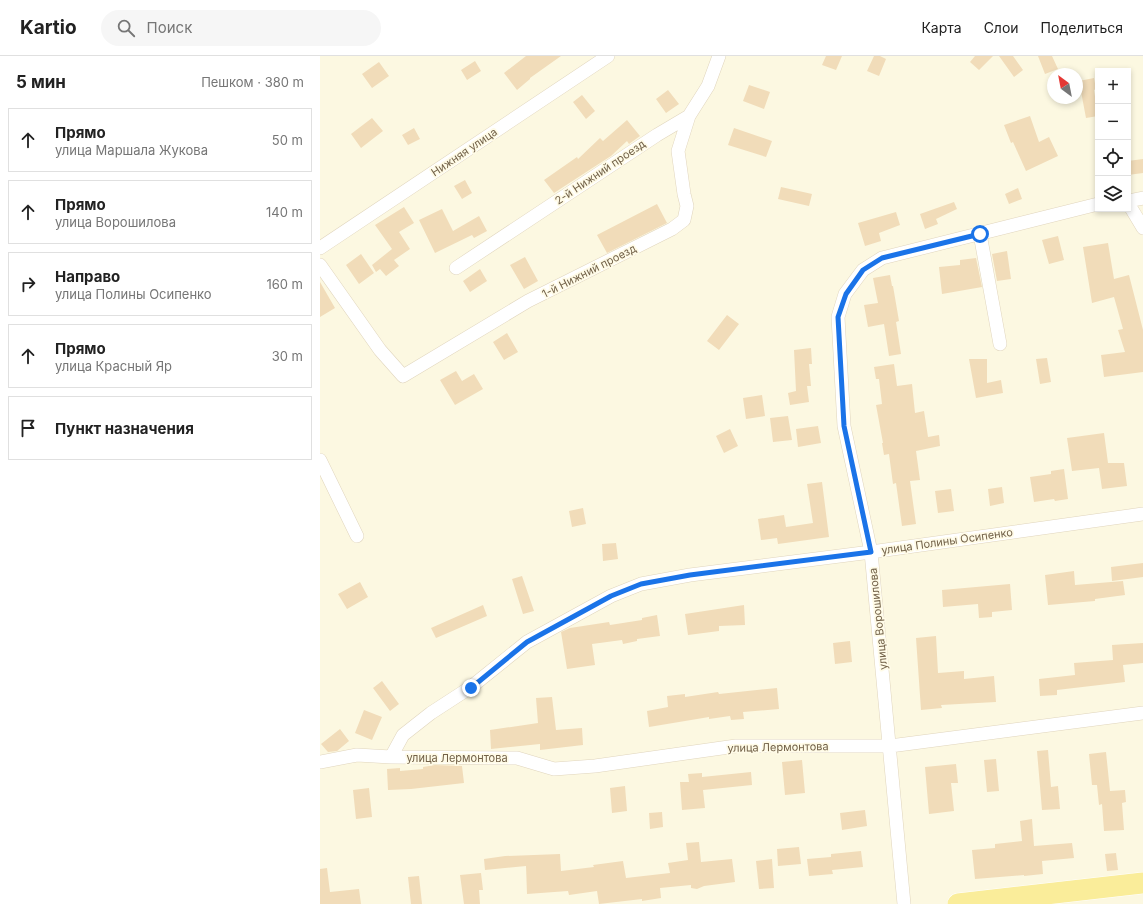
<!DOCTYPE html>
<html lang="ru">
<meta charset="utf-8">
<style>
body{margin:0;font-family:Inter,sans-serif;background:#f6f6f6;color:#222}
.controls{position:absolute;right:12px;top:12px;display:grid;overflow:hidden;border-radius:0px;box-shadow:0 2px 6px #0003}
.controls button{width:36px;height:36px;display:grid;place-items:center;padding:0;border:0;border-bottom:1px solid #e0e0e0;background:#fff;color:#222;font:20px sans-serif}
.compass{position:absolute;left:727px;top:12px;width:36px;height:36px;border-radius:50%;background:#fff;box-shadow:0 2px 6px #0003;rotate:328deg}
.stop{position:absolute;width:12px;height:12px;margin:-9px;border:3px solid #1a73e8;border-radius:50%;background:#fff}
.stop.end{background:#1a73e8;border-color:#fff;box-shadow:0 1px 4px #0008}
.list{margin:0;padding:0;list-style:none}
h2{display:flex;justify-content:space-between;align-items:center;height:52px;margin:0;padding:0 16px;font-size:17px}
h2 small{font-size:13px;font-weight:400;color:#767676}
.list li{display:grid;grid-template-columns:26px 1fr auto;gap:12px;align-items:center;box-sizing:border-box;height:64px;margin:0 8px 8px;padding:0 8px;border:1px solid #e0e0e0;border-radius:0px}
.list b{display:block;font-size:15px;white-space:nowrap}
.list p{margin:0;font-size:13px;white-space:nowrap;color:#767676}
.list em{font-size:13px;font-style:normal;color:#767676}
.icon{flex:none;width:22px;height:22px;fill:none;stroke:currentColor;stroke-width:2;stroke-linecap:round;stroke-linejoin:round}
.map{position:relative;flex:none;width:823px;height:848px;overflow:hidden}
header{display:flex;align-items:center;gap:24px;box-sizing:border-box;height:56px;padding:0 20px;background:#fff;border-bottom:1px solid #e0e0e0}
header strong{font-size:19px}
nav{display:flex;gap:22px;margin-inline-start:auto;font-size:14px}
.search{width:280px;height:36px;background:#f6f6f6;display:flex;align-items:center;gap:10px;box-sizing:border-box;padding:0 14px;border-radius:22px;color:#767676;font-size:15px}
main{display:flex}
aside{flex:1;background:#fff}
.map>svg:first-child{display:block}
</style>
<header>
<strong>Kartio</strong>
<div class="search"><svg class="icon" aria-label="search" viewBox="0 0 24 24"><circle cx="10" cy="10" r="6"/><path d="M15 15l6 6"/></svg>Поиск</div>
<nav><a>Карта</a><a>Слои</a><a>Поделиться</a></nav>
</header>
<main>
<aside>
<h2>5 мин<small>Пешком · 380 m</small></h2>
<ul class="list">
<li><svg class="icon" aria-label="ahead" viewBox="0 0 24 24"><path d="M12 20V5M6 11l6-6 6 6"/></svg><div><b>Прямо</b><p>улица Маршала Жукова</p></div><em>50 m</em></li>
<li><svg class="icon" aria-label="ahead" viewBox="0 0 24 24"><path d="M12 20V5M6 11l6-6 6 6"/></svg><div><b>Прямо</b><p>улица Ворошилова</p></div><em>140 m</em></li>
<li><svg class="icon" aria-label="right" viewBox="0 0 24 24"><path d="M7 20v-9h11M14 6l5 5-5 5"/></svg><div><b>Направо</b><p>улица Полины Осипенко</p></div><em>160 m</em></li>
<li><svg class="icon" aria-label="ahead" viewBox="0 0 24 24"><path d="M12 20V5M6 11l6-6 6 6"/></svg><div><b>Прямо</b><p>улица Красный Яр</p></div><em>30 m</em></li>
<li><svg class="icon" aria-label="arrive" viewBox="0 0 24 24"><path d="M6 21V4h12l-3 4 3 4H6"/></svg><div><b>Пункт назначения</b></div></li>
</ul>
</aside>
<div class="map">
<svg width="823" height="848" viewBox="0 0 823 848">
<rect width="100%" height="100%" fill="#fcf8e1"/>
<path fill="#f1dcb9" d="M206,0H241L210,22V23L197,34L184,17Z
M506,0H522L516,14L502,9Z
M554,0H560L566,3L559,20L547,15Z
M655,0H673L659,14L650,6Z
M679,0H693L703,14L694,21Z
M718,0H732L738,13L725,18Z
M155,5L161,15L147,24L141,14Z
M59,6L69,20L52,32L42,18Z
M774,22L776,33L774,34L778,60L766,62L759,25Z
M429,29L450,36L444,53L423,45Z
M348,34L359,48L346,57L336,43Z
M262,39L275,55L266,63L253,46Z
M710,60L719,86L729,81L738,100L706,115L693,86L691,87L684,69Z
M52,62L63,75L41,92L31,78Z
M307,64L320,80L309,88L307,85L291,100L234,137L224,124L257,101L258,103L280,82L283,85Z
M94,72L100,83L88,89L82,79Z
M414,72L452,85L446,101L408,89Z
M823,103V117L808,119V105Z
M145,124L152,137L142,143L134,130Z
M461,131L492,138L489,150L458,143Z
M698,132L702,143L689,148L685,138Z
M634,146L637,153L616,163L618,168L605,173L600,158Z
M337,148L347,167L287,197L277,179Z
M84,151L94,167L79,176L90,193L74,204L79,210L66,220L60,213L56,216L52,209L72,193L55,169Z
M122,153L133,175L159,160L167,175L154,182L152,179L115,197L99,164Z
M576,156L580,169L559,177L561,185L545,190L538,167Z
M738,180L744,204L729,208L722,184Z
M788,187L794,223L809,219L823,274V316L784,321L781,299L805,296L798,274L803,273L794,241L772,247L763,191Z
M687,195L691,223L677,225L672,198Z
M41,198L54,217L39,228L26,209Z
M205,201L218,225L204,233L190,209Z
M656,202L662,231L622,238L619,211L640,209V204Z
M160,213L167,225L150,236L143,225Z
M570,219L572,230H573L579,265L576,266L581,298L569,300L564,268L548,271L544,249L558,247L553,222Z
M0,226L15,252L0,261Z
M407,259L419,268L399,294L387,285Z
M187,277L198,296L184,304L173,286Z
M491,292L492,308H489L491,330H487L489,346L470,349L468,337L476,335L474,294Z
M727,302L731,326L720,328L716,303Z
M649,303H667V327L681,324L683,337L656,342Z
M574,308L577,330L592,328L595,357L604,355L608,381L619,379L620,390L596,395L600,424L590,425L596,468L582,470L576,427L573,428L569,398L564,399L562,387H563L556,349L562,348L559,323H556L554,311Z
M136,315L142,325L154,318L163,333L135,349L120,324Z
M442,339L445,360L426,363L423,342Z
M468,360L472,384L453,386L450,362Z
M498,370L501,387L478,391L476,373Z
M410,373L418,390L404,397L396,380Z
M784,377L788,407H804L807,430L782,433L779,412L752,415L747,382Z
M744,413L748,443L735,445L734,443L714,446L710,421L731,418V415Z
M502,426L509,481L458,488L457,482L441,484L438,463L464,459L466,471L493,467L487,428Z
M682,431L684,447L670,450L668,433Z
M631,433L634,455L618,457L615,435Z
M263,452L266,468L252,471L249,455Z
M296,487L298,503L283,505L282,488Z
M823,507V521L792,525L791,511Z
M754,515L755,529L803,525L805,539L775,543V545L728,549L725,519Z
M202,520L214,555L203,558L192,523Z
M40,526L48,541L27,553L18,538Z
M690,528L692,554L672,556V561L659,562L658,548L623,551L622,534Z
M163,549L167,560L116,582L111,572Z
M424,549L425,569L399,570V575L368,579L365,558Z
M337,559L340,580L317,583V585L303,588L302,584L272,588L275,609L247,613L241,576L250,572L289,566L290,569L322,564V562Z
M616,580L618,617L644,615V623L674,620L676,646L621,649L622,652L601,654L596,582Z
M530,585L532,606L515,608L513,587Z
M823,587V607L803,609L805,626L737,634V639L720,640L719,623L755,619L754,607L793,604L792,589Z
M62,625L79,648L70,655L53,632Z
M457,632L459,653L423,656L424,663L411,664L410,660L389,663V661L329,671L327,655L348,651L347,640L365,638V641L398,636L399,638Z
M232,641L236,674L262,672L263,689L220,694V688L171,693L170,674L218,667L216,642Z
M44,654L62,661L52,684L35,677Z
M20,673L29,685L17,695L8,696L1,688Z
M728,694L731,731L738,730L740,753L722,754L717,695Z
M786,696L790,735L805,734L806,746L802,747L804,774L784,775L782,748L779,749L777,729H772L769,698Z
M676,703L679,735L667,736L664,704Z
M482,704L485,737L465,739L462,706Z
M636,708L638,727H631L634,755L609,758L605,711Z
M115,709L142,710L144,727L91,733L68,734L67,713L80,712V715L103,713V711Z
M431,716L432,729L383,734L385,752L362,754L360,726H369L368,718L382,717V721Z
M305,730L307,755L292,757L290,732Z
M49,732L52,761L36,763L33,734Z
M545,754L547,770L522,774L520,757Z
M342,756L343,771L330,773L329,757Z
M712,763L714,790L752,787L754,802L722,805L723,818L704,820V819L655,823L652,794L675,792V788L702,785L700,765Z
M379,786L381,806L412,803L415,826L384,830L377,833L371,832V829L340,832L341,842L322,845V843L279,848L277,835L249,839L248,835L207,838L206,810L165,814L164,803L185,800L240,798L241,815L274,811L273,809L303,805L306,822L350,817L348,807L368,804L366,787Z
M479,791L481,808L458,810L457,793Z
M541,795L543,811L512,814L513,818L489,820L487,803L511,801V798Z
M796,797L798,814L787,815L785,798Z
M452,803L454,832L439,833L436,805Z
M7,812L10,836L39,833L41,848H0V813Z
M161,817L163,834H159L160,848H144L140,819Z
M99,820L102,848H91L88,821Z"/>
<g fill="none" stroke-linecap="round" stroke-linejoin="round">
<defs>
<path id="street" d="M808,145L823,142
M808,147L823,172
M660,178L680,288
M0,192L288,0
M0,209L60,294L83,320L208,245L352,173L364,164L367,150L364,138L358,95L369,60
M136,212L337,79L369,60L388,30L399,0
M0,404L37,480
M71,701L197,702L234,713L275,710L416,690H570L823,657
M0,706L37,699L71,701L83,679L111,657L151,631L207,586L291,540L321,528L370,519L551,496L823,458
M584,848L551,496L524,370L518,261L525,238L543,214L562,202L778,148"/>
<path id="primary" d="M638,848L823,827"/>
</defs>
<use href="#street" stroke="#e0d5bd" stroke-width="14"/>
<use href="#primary" stroke="#fff" stroke-width="22"/>
<use href="#street" stroke="#fff" stroke-width="13"/>
<use href="#primary" stroke="#faed9a" stroke-width="21"/>
</g>
<g fill="none" stroke-linecap="round" stroke-linejoin="round">
<path stroke="#1a73e8" stroke-width="5" d="M151,632L207,586L291,540L321,528L370,519L551,496L524,370L518,261L526,238L543,214L562,202L660,178"/>
</g>
<g text-anchor="middle" stroke-width="3.5" stroke-linejoin="round" paint-order="stroke">
<g font-size="11" fill="#726148" stroke="#fffbe7">
<text transform="translate(144 96) rotate(-34)" y="4">Нижняя улица</text>
<text transform="translate(280 116) rotate(-34)" y="4">2-й Нижний проезд</text>
<text transform="translate(269 215) rotate(-27)" y="4">1-й Нижний проезд</text>
<text transform="translate(627 485) rotate(-8)" y="4">улица Полины Осипенко</text>
<text transform="translate(558 563) rotate(-96)" y="4">улица Ворошилова</text>
<text transform="translate(458 691) rotate(-1)" y="4">улица Лермонтова</text>
<text x="137" y="706">улица Лермонтова</text>
</g>
</g>
</svg>
<div class="controls">
<button>+</button>
<button>−</button>
<button><svg class="icon" aria-label="locate" viewBox="0 0 24 24"><circle cx="12" cy="12" r="6"/><path d="M12 2v4M12 18v4M2 12h4M18 12h4"/></svg></button>
<button><svg class="icon" aria-label="layers" viewBox="0 0 24 24"><path d="M12 4l9 5-9 5-9-5zM3 14l9 5 9-5"/></svg></button>
</div>
<svg class="compass" viewBox="-18 -18 36 36"><path d="M0-13l5 13h-10z" fill="#e53935"/><path d="M0 13l5-13h-10z" fill="#767676"/></svg>
<div class="stop" style="left:660px;top:178px"></div>
<div class="stop end" style="left:151px;top:632px"></div>
</div>
</main>
